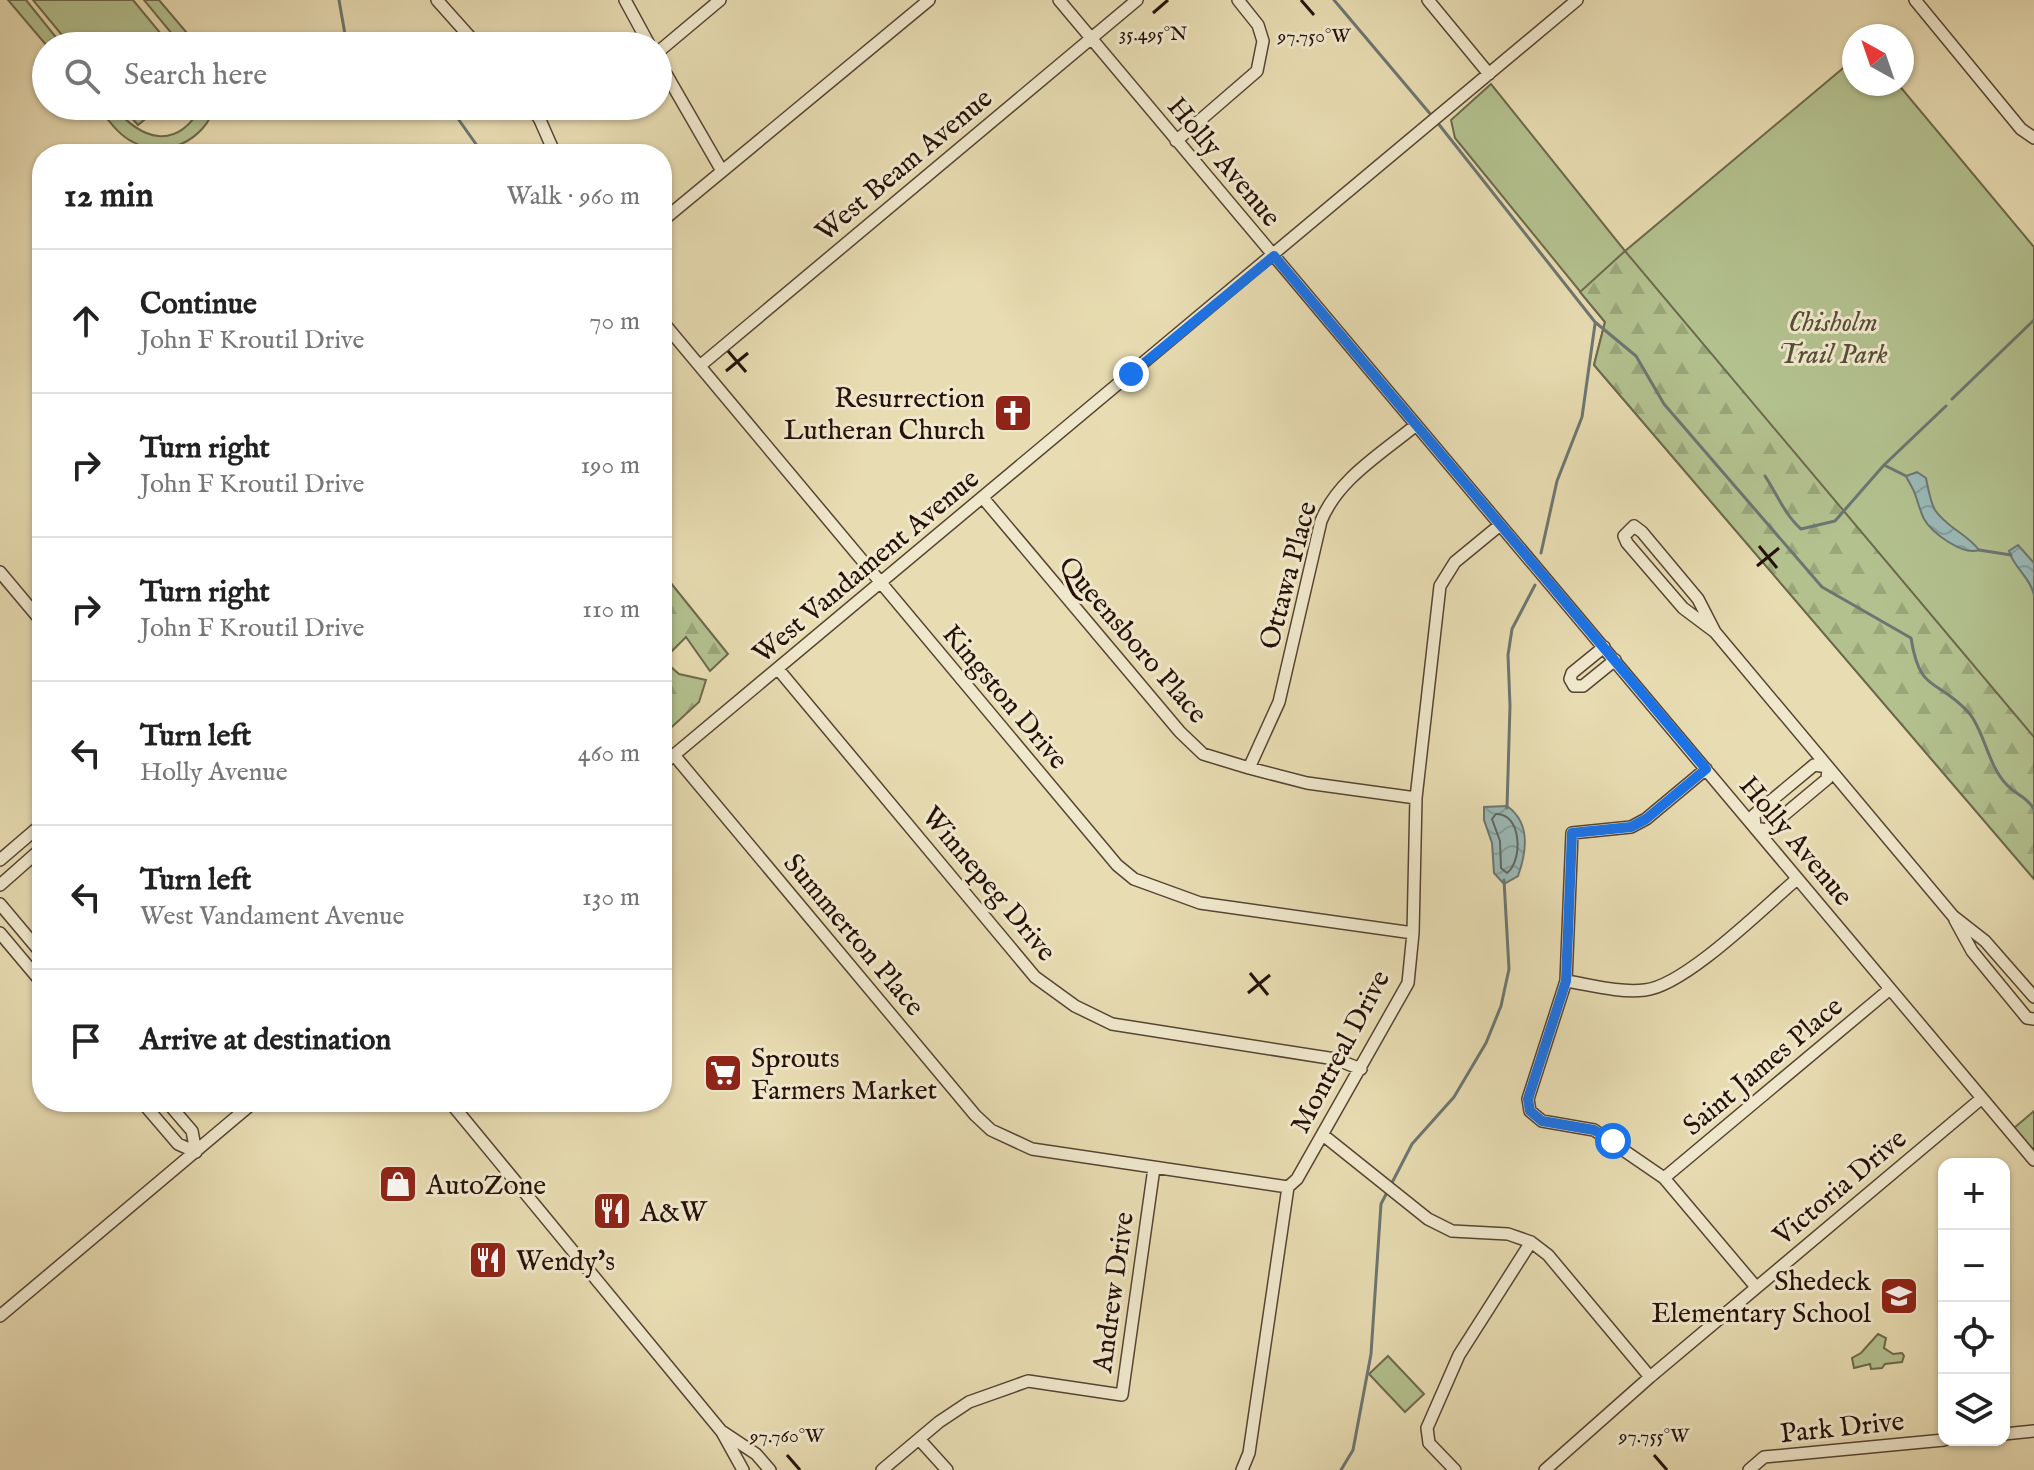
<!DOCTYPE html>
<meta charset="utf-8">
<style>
body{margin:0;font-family:"IM FELL English",serif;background:#f6f6f6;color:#222}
.controls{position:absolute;right:24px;bottom:24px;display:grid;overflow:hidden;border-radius:16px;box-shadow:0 2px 6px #0004}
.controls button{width:72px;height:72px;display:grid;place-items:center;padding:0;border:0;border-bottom:2px solid #e0e0e0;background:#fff;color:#222;font:40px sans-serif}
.compass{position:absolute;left:1842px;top:24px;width:72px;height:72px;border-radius:50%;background:#fff;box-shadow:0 2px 6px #0004;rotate:320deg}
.stop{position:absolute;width:24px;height:24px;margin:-18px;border:6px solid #1a73e8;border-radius:50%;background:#fff}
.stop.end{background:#1a73e8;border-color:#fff;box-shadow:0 2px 8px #0008}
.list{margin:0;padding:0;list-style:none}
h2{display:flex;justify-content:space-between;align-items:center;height:104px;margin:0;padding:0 32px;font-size:34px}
h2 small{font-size:26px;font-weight:400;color:#767676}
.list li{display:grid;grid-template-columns:52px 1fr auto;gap:24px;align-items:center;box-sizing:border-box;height:144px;padding:0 32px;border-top:2px solid #e0e0e0}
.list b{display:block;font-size:30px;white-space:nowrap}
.list p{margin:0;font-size:26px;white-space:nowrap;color:#767676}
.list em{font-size:26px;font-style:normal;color:#767676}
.icon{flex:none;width:44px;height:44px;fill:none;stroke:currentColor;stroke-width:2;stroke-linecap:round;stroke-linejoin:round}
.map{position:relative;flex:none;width:2034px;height:1470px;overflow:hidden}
.search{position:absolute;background:#fff;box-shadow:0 2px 6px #0004;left:32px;top:32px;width:640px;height:88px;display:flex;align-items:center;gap:20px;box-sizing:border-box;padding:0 28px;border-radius:44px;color:#767676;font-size:30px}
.panel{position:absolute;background:#fff;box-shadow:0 2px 6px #0004;left:32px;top:144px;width:640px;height:968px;border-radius:32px}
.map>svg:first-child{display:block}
</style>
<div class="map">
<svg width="2034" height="1470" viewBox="0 0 2034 1470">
<defs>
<pattern id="forest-firs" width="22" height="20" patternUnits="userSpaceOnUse" patternTransform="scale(2)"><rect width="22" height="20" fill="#b3c18f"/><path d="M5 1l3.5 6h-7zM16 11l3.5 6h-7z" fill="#9aa57a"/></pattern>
<pattern id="water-waves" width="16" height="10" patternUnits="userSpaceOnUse" patternTransform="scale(2)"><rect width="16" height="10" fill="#9bb9b7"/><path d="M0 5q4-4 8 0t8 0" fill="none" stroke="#859e9c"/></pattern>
</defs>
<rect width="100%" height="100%" fill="#e8dcb2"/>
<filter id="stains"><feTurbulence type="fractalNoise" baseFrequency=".0025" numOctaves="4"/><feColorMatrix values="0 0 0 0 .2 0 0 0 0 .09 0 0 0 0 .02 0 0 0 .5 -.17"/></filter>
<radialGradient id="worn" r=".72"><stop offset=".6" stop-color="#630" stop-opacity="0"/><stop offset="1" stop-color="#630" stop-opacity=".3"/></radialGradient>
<path fill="#b3c18f" stroke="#6c694c" stroke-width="2" d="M8,0H26L63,46H47Z
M33,0H133L171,46H71Z
M144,0H159L198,46H182Z
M1854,59V84H1898L2034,247V879L1594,365L1605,322L1455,138L1451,120L1491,84L1625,251Z
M97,106H113C141,140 176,152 202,106H215C205,140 165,160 133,142C118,135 108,119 97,106Z
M121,106H161L138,125Z
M2034,1111V1152L2014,1128Z
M1878,1334L1886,1338L1884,1348L1893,1354L1902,1353L1904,1356L1902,1362L1885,1364L1882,1368L1871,1369L1870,1364L1854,1368L1852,1358L1861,1353Z
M1388,1356L1424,1394L1405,1412L1369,1374Z"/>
<path fill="url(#forest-firs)" stroke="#6c694c" stroke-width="2" d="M1625,251L2034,737V879L1594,365L1605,322L1580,292Z
M662,572L728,654L710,671L686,637L663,660L679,674L706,680L699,702L662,736Z"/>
<path fill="url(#water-waves)" stroke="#6c7671" stroke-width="2" d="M1917,472L1926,478C1928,488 1930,501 1935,510C1946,527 1967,534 1979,550C1963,556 1932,533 1924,519C1920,511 1918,502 1915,494C1913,488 1909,483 1906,476Z
M2018,545L2034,563V595C2030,577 2014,568 2009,551Z
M1507,806C1531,823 1527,851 1518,876L1504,884L1494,873L1492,843L1484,820V807Z"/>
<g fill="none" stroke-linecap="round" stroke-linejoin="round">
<path stroke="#606560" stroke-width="2" d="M1496,814C1522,813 1523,861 1507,873L1501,868L1500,841L1492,819Z"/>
<path stroke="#6c7671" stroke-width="3" d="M339,0L346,40L362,46
M1334,0L1432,116
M449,106L483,154
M1437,122L1595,322L1636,356L1664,404L1822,587L1911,638C1920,695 1937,677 1969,713C1984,730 1988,766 2007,785C2017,796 2024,794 2034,809
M1952,399L2034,320
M1884,465L1906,476
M1765,476C1777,494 1785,515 1801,529L1835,521L1884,465L1946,406
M1979,550L2011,555
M1541,553L1557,481L1582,417L1595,324
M1507,808L1510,706L1508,655L1512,629L1535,585
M1341,1470L1353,1450L1371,1354L1381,1204L1412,1144L1454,1097L1486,1043L1501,1006L1509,969L1504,880"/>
<defs>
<path id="minor" d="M437,0L478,46
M625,0L650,46
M1059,0L2034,1160
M1428,0L1489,74
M1915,0L2021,129L2034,138
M658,52L720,0
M658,60L722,171
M531,106L540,120L555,154
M1176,141L1257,71L1263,41L1258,25L1238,0
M662,221L929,0
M662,321L1117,865L1134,879L1200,903L1413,933
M701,365L1137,0
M983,498L1180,732L1203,754L1249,768L1307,783L1416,798
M0,572L42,622
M1715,632L1698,599L1642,532L1634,526L1624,536L1627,543L1683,608L1715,632L1953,916L1985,941L2034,997
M1604,647L1572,673L1570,679L1574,686H1583L1615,660
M778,669L1035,977L1075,1006L1112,1024L1335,1059L1361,1069
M674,755L975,1115L991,1130L1032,1149L1288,1187
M662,765L1577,0
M1814,765L1828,767L1827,779L1766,830L1755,828L1754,815Z
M1249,768L1279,702L1321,521C1338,479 1381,454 1416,425
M1706,769L1646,819L1631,827L1572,833L1566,981L1528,1099L1530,1111L1542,1121L1594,1130L1664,1178L1756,1287
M0,860L42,824
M0,885L42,848
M0,904L42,954
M1955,920L1972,951L2027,1018L2034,1019
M0,933L42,983
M1566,981C1591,985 1619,993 1645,990C1685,986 1764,907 1797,879
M142,1102L178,1144L196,1152
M167,1102L192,1131L196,1152
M450,1102L722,1432L743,1470
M1323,1135L1428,1219L1452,1231L1508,1234L1531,1242L1548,1255L1650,1377
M1664,1178L1890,989
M0,1316L254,1102
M723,1432L756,1454L770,1470
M2004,1434L2034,1431
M919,1439L947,1470
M882,1470L939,1422L969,1402L1028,1381L1122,1395L1154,1168
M1242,1470L1249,1453L1288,1187L1297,1179L1408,983L1413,933L1416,798L1440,586L1455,562L1500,525
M1455,1470L1429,1443L1427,1428L1459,1355L1531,1242
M1545,1470L1650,1377L1982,1098
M1749,1470L1764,1457L1944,1440"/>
</defs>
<use href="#minor" stroke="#564433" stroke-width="14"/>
<use href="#minor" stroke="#f0e8cd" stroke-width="11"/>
</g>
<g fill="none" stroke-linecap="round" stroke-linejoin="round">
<path stroke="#1a73e8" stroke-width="10" d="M1131,374L1274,256L1706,769L1646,819L1631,827L1572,833L1566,981L1528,1099L1530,1111L1542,1121L1594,1130L1613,1141"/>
</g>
<path fill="none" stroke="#261109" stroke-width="3" d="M1301,0L1314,15M1153,13L1168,0M728,351L746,372M726,371L748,353M1759,546L1777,568M1757,566L1779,548M1250,973L1268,995M1248,993L1270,975M787,1455L800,1470M1654,1455L1667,1470"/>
<defs>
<symbol id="church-square" viewBox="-11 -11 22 22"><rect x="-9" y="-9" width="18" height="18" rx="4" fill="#8f2418" stroke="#f0e8cd"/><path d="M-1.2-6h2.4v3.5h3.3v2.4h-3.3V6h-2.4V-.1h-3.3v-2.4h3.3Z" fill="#fff"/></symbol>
<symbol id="supermarket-square" viewBox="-11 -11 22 22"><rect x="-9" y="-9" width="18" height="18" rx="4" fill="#8f2418" stroke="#f0e8cd"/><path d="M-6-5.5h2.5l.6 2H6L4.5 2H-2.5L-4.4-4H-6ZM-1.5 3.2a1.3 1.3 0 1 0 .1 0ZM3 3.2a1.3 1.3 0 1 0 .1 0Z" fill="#fff"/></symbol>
<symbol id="shop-square" viewBox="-11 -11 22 22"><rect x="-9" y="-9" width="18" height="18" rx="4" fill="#8f2418" stroke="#f0e8cd"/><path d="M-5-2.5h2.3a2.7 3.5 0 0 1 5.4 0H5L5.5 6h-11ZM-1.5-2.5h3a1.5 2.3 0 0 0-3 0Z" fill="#fff"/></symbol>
<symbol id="restaurant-square" viewBox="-11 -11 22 22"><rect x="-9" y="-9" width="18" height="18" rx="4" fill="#8f2418" stroke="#f0e8cd"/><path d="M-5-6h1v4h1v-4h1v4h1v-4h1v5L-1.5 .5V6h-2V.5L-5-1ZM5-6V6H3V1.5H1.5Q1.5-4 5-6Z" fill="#fff"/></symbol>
<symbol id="school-square" viewBox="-11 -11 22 22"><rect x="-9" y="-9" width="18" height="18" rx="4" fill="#8f2418" stroke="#f0e8cd"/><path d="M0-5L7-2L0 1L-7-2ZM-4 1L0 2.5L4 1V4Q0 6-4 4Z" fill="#fff"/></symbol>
</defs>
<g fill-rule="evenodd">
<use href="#church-square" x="991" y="391" width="44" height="44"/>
<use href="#supermarket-square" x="701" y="1051" width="44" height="44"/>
<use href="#shop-square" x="376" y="1162" width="44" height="44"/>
<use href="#restaurant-square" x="590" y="1189" width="44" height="44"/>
<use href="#restaurant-square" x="466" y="1238" width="44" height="44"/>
<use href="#school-square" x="1877" y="1274" width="44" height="44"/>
</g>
<g text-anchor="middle" stroke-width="6" stroke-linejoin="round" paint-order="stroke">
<g font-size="28" fill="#261109" stroke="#f0e8cd">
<text transform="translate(1225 161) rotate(50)" y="10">Holly Avenue</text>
<text transform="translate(903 164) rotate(-40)" y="10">West Beam Avenue</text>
<text transform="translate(865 565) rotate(-40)" y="10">West Vandament Avenue</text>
<text transform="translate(1287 575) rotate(-75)" y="10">Ottawa Place</text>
<text transform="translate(1134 639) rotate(49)" y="10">Queensboro Place</text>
<text transform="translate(1006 696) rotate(50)" y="10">Kingston Drive</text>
<text transform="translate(1797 840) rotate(50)" y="10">Holly Avenue</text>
<text transform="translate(990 883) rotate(50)" y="10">Winnepeg Drive</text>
<text transform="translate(855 934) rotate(50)" y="10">Summerton Place</text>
<text transform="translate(1339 1051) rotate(-62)" y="10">Montreal Drive</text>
<text transform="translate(1762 1065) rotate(-40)" y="10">Saint James Place</text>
<text transform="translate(1839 1186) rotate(-40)" y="10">Victoria Drive</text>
<text transform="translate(1112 1292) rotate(-82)" y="10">Andrew Drive</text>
<text transform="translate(1842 1426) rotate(-6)" y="10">Park Drive</text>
</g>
<g font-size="28" font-style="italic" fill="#574f38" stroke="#f0e8cd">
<text x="1833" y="331">Chisholm<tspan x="1833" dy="32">Trail Park</tspan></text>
</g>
<g font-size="28" fill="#261109" stroke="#f0e8cd" text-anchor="start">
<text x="985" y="407" text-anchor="end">Resurrection<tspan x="985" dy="32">Lutheran Church</tspan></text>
<text x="751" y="1067">Sprouts<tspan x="751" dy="32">Farmers Market</tspan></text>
<text x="426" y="1194">AutoZone</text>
<text x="640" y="1221">A&amp;W</text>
<text x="516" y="1270">Wendy's</text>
<text x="1871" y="1290" text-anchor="end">Shedeck<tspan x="1871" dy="32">Elementary School</tspan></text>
</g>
</g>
<g font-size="20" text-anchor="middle" fill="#261109" stroke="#f0e8cd" stroke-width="6" stroke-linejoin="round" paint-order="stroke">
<text x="1153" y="40">35.495°N</text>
<text x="1314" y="42">97.750°W</text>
<text x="787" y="1442">97.760°W</text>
<text x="1654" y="1442">97.755°W</text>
</g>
<rect width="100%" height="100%" filter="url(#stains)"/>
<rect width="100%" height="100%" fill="url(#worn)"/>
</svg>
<div class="controls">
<button>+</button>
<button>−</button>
<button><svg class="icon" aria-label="locate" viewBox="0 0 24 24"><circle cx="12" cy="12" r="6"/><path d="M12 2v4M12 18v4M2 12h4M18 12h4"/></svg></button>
<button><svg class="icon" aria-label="layers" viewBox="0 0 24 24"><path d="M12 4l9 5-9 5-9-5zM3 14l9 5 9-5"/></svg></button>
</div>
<svg class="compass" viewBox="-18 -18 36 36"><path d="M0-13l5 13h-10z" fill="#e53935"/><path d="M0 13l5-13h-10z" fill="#767676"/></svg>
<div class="stop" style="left:1613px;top:1141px"></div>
<div class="stop end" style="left:1131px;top:374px"></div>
<div class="search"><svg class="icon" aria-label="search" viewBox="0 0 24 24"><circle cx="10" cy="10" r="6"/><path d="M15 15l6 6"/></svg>Search here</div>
<section class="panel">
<h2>12 min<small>Walk · 960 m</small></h2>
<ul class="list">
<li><svg class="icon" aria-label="ahead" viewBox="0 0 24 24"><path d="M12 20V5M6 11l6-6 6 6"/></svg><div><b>Continue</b><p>John F Kroutil Drive</p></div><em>70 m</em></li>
<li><svg class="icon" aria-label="right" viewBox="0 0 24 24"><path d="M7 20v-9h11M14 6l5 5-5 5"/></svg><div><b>Turn right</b><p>John F Kroutil Drive</p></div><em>190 m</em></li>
<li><svg class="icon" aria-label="right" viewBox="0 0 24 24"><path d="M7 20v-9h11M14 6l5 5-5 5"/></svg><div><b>Turn right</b><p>John F Kroutil Drive</p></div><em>110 m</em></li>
<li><svg class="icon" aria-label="left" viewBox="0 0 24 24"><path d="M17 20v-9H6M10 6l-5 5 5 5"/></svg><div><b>Turn left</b><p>Holly Avenue</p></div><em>460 m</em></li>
<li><svg class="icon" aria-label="left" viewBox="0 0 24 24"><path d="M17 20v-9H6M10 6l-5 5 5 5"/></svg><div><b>Turn left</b><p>West Vandament Avenue</p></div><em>130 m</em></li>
<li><svg class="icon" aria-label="arrive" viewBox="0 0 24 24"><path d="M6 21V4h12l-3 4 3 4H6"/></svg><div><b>Arrive at destination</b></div></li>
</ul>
</section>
</div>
